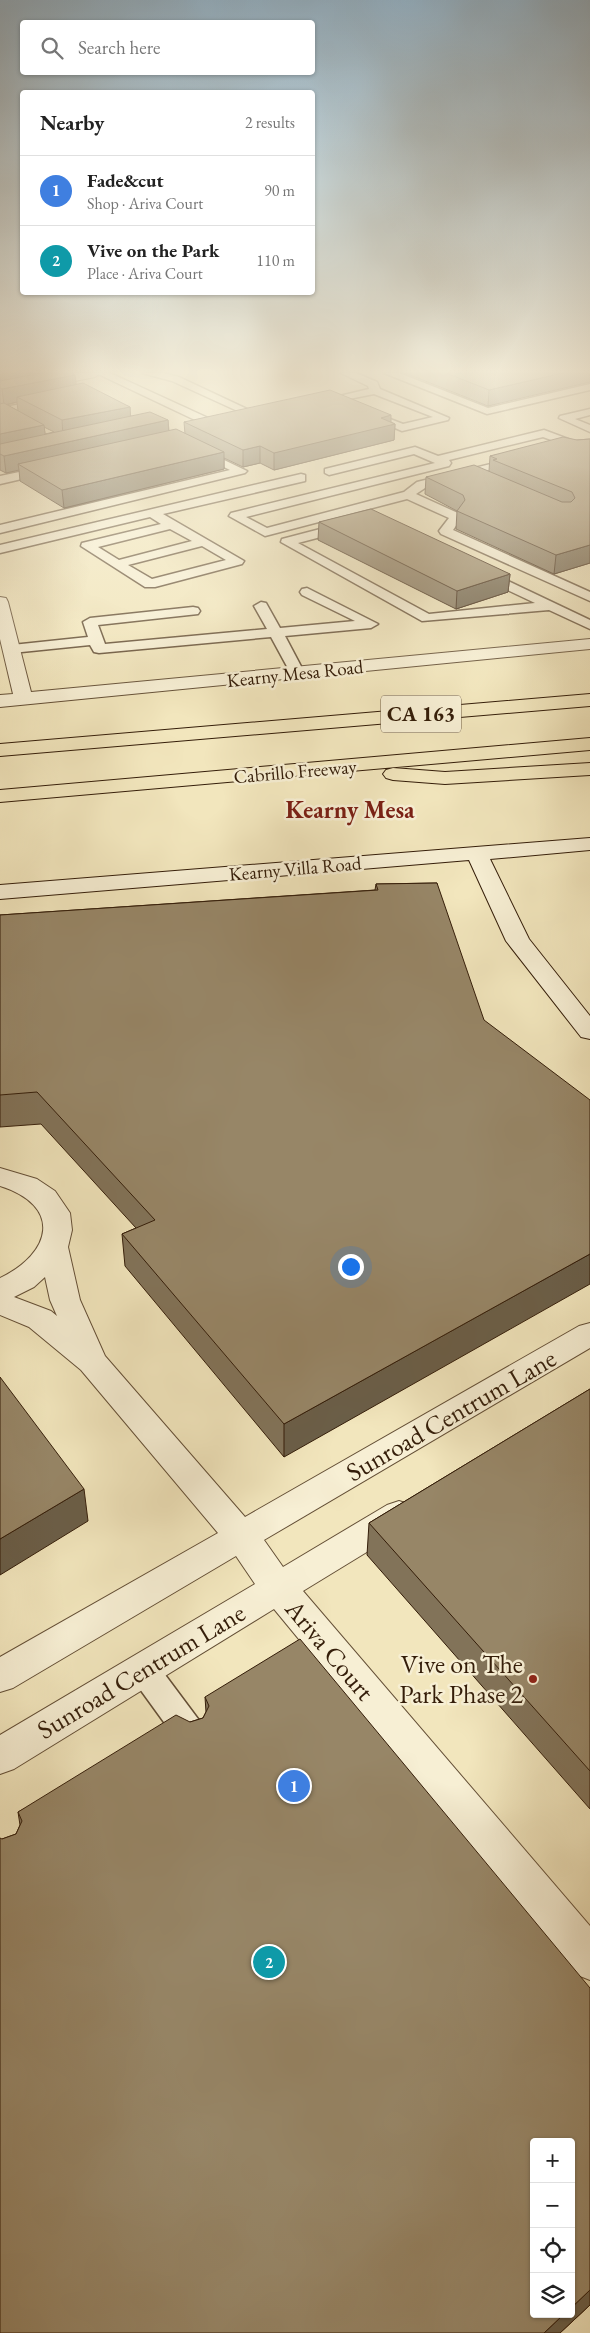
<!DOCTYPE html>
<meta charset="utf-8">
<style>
body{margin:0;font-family:"EB Garamond",serif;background:#f2f2f2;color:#222}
.controls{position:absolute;right:15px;bottom:15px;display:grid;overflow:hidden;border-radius:5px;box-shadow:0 1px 4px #0004}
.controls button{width:45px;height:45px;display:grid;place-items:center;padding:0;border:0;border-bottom:1px solid #e0e0e0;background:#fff;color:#222;font:25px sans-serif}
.you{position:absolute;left:350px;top:1266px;width:18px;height:18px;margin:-12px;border:4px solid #fff;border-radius:50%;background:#1a73e8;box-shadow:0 0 0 8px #1a73e833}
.badge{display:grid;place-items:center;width:32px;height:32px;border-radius:50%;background:#8f2418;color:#fff;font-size:16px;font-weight:700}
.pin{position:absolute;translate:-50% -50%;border:2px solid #fff;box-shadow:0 1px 5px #0006}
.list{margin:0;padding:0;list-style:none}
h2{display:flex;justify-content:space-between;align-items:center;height:65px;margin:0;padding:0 20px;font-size:21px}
h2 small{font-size:16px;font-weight:400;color:#767676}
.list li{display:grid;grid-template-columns:32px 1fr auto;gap:15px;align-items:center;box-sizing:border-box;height:70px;padding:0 20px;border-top:1px solid #e0e0e0}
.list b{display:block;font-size:19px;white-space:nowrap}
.list p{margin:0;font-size:16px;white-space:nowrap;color:#767676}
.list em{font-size:16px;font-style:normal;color:#767676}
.icon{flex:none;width:28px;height:28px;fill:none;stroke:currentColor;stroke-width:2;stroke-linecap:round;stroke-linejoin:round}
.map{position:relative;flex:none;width:590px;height:2333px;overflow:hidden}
.search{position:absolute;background:#fff;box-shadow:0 1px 4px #0004;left:20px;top:20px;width:295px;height:55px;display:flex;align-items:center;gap:12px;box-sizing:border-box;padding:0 18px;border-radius:5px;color:#767676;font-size:19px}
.panel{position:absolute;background:#fff;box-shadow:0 1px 4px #0004;left:20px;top:90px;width:295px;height:205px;border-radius:5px}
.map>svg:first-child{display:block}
</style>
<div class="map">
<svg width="590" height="2333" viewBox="0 0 590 2333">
<rect width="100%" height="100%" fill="#f2e6bd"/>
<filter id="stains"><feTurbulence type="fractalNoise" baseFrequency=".004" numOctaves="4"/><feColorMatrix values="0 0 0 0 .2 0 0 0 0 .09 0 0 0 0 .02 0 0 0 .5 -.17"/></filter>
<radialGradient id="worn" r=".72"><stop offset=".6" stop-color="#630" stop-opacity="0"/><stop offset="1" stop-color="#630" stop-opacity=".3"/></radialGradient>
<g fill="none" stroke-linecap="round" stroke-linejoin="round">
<defs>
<path id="service" d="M96,373H110L219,423L229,421L234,424L222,429H214Z
M142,373H163L179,377L264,417L263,419H255L172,381Z
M341,373H356L377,382L380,389L449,418L448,420L402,431L363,414L364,412H372L403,424L433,417L374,394L314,406V402L369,389L368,386Z
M384,373H399L488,408L590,384V390L487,414Z
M47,399L51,400V404L0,414V408Z
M590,409V415L575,419L590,425V432L559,418L560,416Z
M544,430L590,447V454L543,437L449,460L451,463L449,466L246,517L267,528L404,492L417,482L519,457L525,460L523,462L425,488L416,494L460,514L462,517L453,530L590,592V601L441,534L439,531L449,518L407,499L265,536L229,516L231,513L435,463L414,454L329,475L325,473V469L415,447L438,456Z
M197,447L247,471L245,473L0,533V525L230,470L193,452V448Z
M48,466L54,470L52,472L0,484V476Z
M301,474L305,475V481L163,514L244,561L242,564L155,587H145L81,546L82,543L161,524L150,517L0,553V545ZM170,529L192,541L119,560L98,547ZM202,546L226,560L152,579L128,565Z
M347,522L353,526L351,529L298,543L429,614L535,603L476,575L474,572L476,569L481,568L590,620V629L549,610L422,621L281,542L282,539Z
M307,588L378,624L371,628L285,636L304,672L297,676L290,672L271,637L99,653L94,652L90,645L12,653L5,649L12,645L88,637L83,622L90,618L193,607L198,608L200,611L198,614L98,625L105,644L267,629L254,606L261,602L266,603L280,628L355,621L302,595L300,592L302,589Z
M143,1656L154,1660L204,1727L209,1737L204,1747L193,1751L182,1747L132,1678L128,1669L132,1660Z"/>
<path id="minor" d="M75,373H101L95,377L0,396V388Z
M0,1168L37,1179L55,1191L70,1213L72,1230L68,1247L80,1300L105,1356L245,1517L579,1326L590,1323V1348L264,1540L283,1567L387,1505L399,1501L411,1505L416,1515L411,1525L303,1591L590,1926V1980L575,1974L274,1609L14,1769L0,1774V1735L255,1584L236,1556L13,1688L0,1692V1657L218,1533L81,1370L29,1327L0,1315V1278C52,1253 63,1206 0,1186ZM45,1277L50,1300L57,1316L51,1311L14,1297L34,1287Z"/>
<path id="tertiary" d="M0,597L6,598L8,602L31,692L590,639V649L0,707V695L13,694L0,639Z"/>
<path id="secondary" d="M590,838V850L490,859L529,939L590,1016V1039L581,1037L506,941L469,860L0,899V885Z"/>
<path id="motorway" d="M590,694V706L0,756V744Z
M590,738V750L0,802V790Z
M590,763V775L445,784L393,780L386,778L383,774L386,770L393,768L445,772Z"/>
</defs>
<use href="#service" stroke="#644f36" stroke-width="3"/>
<use href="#minor" stroke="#644f36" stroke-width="2"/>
<use href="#tertiary" stroke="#644f36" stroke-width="2"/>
<use href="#secondary" stroke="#341d09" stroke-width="2"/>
<use href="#motorway" stroke="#341d09" stroke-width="2"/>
<use href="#service" fill="#f7efd4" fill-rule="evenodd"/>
<use href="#minor" fill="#f7efd4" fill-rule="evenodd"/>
<use href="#tertiary" fill="#f7efd4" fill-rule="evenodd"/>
<use href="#secondary" fill="#f7efd4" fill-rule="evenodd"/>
<use href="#motorway" fill="#f2e6bd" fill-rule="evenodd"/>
</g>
<path fill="#827359" stroke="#341d09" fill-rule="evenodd" d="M0,373L76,385L130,407V416L168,420L169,431L185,434L184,422H391L395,424L394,440L274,470L260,463L243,467L224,458V469L64,508L20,481L19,470L6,473L0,470V404H2L0,403ZM17,402L18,411L7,405ZM44,427L54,432L45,434Z
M405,373H590L488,406Z
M590,439V563L554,574L456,529L457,511L425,494L426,477L489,471L490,456L577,440Z
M319,522L510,574L508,592L456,609L318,540Z
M437,883L284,1457L125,1266L122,1234L136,1228L41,1124L0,1127V915L375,890L376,884Z
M590,1389V1809L367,1555L369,1523Z
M205,1697L590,1988V2305L560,2333H0L2,1839L16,1834L20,1825L18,1812L190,1722L203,1718L206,1712Z"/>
<path fill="#6a5e48" stroke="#341d09" d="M0,373H47L0,386Z
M563,373H590V382L488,406L489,390Z
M75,375L77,391L17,397V402L4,405L2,389Z
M130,407L131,423L63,437L62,420Z
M391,415V425L395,424L394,440L274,470V453L381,418Z
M168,420L169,437L18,464L19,470L6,473L4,456Z
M44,425L46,441L0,451V434Z
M260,446V463L243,467V450Z
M224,452V469L64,508L62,490Z
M590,545V563L554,574L556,555Z
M510,574L508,592L456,609L457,591Z
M590,1254V1284L284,1457V1424Z
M84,1489L88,1521L0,1575V1539Z
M590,2290V2305L560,2333H544L564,2314H571V2308Z"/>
<path fill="#978667" stroke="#341d09" d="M41,373H72L75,375L2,389L0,388V381Z
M446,373H563L489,390Z
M83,383L130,407L62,420L17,397Z
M330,390L391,415L381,418L395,424L274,453L260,446L243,450L184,422Z
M4,403L44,425L0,434V404Z
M150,412L168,420L4,456L0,454V444Z
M176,429L224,452L62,490L18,464Z
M563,437L577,440L590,439V545L556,555L457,511L465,500L463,495L426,477L474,465L562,502H571L575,498L572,492L493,460L497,459L490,456Z
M371,509L510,574L457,591L319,522Z
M437,883L484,1020L590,1100V1254L284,1424L122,1234L155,1220L37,1092L0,1095V915L378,890L376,884Z
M0,1377L84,1489L0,1539Z
M590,1389V1771L369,1523Z
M300,1639L590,1988V2290L571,2308V2142H534V2314H564L544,2333H0V1838L2,1839L16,1834L22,1821L18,1812L176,1715L190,1722L203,1718L209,1706L205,1697Z"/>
<linearGradient id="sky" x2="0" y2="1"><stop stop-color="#92adbe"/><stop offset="0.53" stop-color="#f9f4e1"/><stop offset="1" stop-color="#f9f4e1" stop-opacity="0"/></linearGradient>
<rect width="590" height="700" fill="url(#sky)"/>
<circle fill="#8f2418" stroke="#f7efd4" stroke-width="2" cx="533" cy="1679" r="5"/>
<g text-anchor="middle" stroke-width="5" stroke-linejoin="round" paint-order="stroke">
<g font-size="19" fill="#341d09" stroke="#f7efd4">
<text transform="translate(295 673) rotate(-6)" y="7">Kearny Mesa Road</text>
<text transform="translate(295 771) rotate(-5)" y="7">Cabrillo Freeway</text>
<text transform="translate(295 868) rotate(-5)" y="7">Kearny Villa Road</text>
</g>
<rect fill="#f7efd4" stroke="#6e5c46" stroke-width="1" x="381" y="695.5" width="80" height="37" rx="4"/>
<g font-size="21" font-weight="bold" fill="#341d09">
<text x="421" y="721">CA 163</text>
</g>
<g font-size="24" font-weight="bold" fill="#7a1f14" stroke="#f7efd4">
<text x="350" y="818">Kearny Mesa</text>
</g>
<g font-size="26" fill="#341d09" stroke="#f7efd4">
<text transform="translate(451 1415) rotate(-30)" y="9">Sunroad Centrum Lane</text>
<text transform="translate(330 1650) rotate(50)" y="9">Ariva Court</text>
<text transform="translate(141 1671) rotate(-31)" y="9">Sunroad Centrum Lane</text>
</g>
<g font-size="26" fill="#341d09" stroke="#f7efd4" text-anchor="end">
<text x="523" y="1673">Vive on The<tspan x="523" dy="30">Park Phase 2</tspan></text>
</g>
</g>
<rect width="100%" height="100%" filter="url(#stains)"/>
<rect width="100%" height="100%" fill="url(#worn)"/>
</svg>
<div class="controls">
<button>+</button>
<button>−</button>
<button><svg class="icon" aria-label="locate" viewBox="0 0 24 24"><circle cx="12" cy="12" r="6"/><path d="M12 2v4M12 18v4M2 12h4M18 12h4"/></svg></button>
<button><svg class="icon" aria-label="layers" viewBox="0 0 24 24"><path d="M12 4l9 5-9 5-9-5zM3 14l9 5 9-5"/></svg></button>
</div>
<div class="you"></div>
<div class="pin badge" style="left:294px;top:1786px;background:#3f7fe0">1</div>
<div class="pin badge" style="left:269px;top:1962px;background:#0f9aa8">2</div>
<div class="search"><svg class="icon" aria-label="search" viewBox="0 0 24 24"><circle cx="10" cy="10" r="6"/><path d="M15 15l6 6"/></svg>Search here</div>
<section class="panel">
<h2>Nearby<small>2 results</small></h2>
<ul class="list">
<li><span class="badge" style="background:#3f7fe0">1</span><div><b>Fade&amp;cut</b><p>Shop · Ariva Court</p></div><em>90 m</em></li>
<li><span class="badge" style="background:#0f9aa8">2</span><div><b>Vive on the Park</b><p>Place · Ariva Court</p></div><em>110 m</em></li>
</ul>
</section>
</div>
